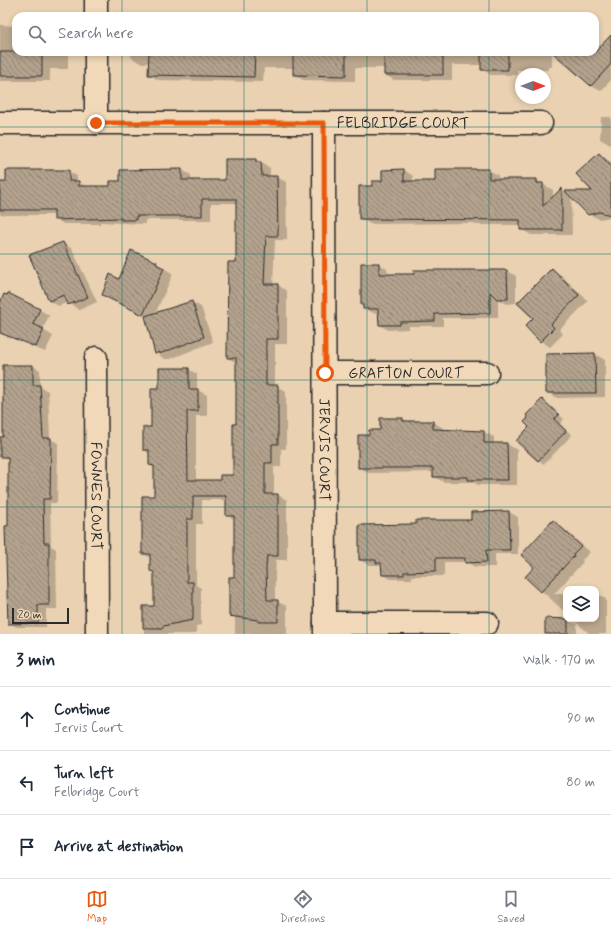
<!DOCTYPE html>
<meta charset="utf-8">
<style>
body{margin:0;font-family:Mynerve,sans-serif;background:#f6f6f7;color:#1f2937}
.controls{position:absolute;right:12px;bottom:12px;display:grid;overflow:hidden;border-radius:8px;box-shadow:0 2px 6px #0003}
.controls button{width:36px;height:36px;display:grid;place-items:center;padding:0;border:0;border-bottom:1px solid #e0e1e3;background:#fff;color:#1f2937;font:20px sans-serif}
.compass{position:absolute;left:515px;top:68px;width:36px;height:36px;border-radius:50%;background:#fff;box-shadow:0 2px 6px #0003;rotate:90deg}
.scale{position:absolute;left:12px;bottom:10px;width:57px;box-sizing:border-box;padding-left:4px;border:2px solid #2b2b2b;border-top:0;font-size:11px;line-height:14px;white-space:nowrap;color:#2b2b2b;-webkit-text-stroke:3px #f1d8b8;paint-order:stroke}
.stop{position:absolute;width:12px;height:12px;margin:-9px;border:3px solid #ea580c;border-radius:50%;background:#fff}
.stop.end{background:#ea580c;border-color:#fff;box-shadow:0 1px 4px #0008}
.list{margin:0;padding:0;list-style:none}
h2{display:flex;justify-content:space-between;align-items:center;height:52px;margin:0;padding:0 16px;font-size:17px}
h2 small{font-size:13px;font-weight:400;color:#747a83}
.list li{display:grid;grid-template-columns:26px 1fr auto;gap:12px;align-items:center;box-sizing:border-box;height:64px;padding:0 16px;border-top:1px solid #e0e1e3}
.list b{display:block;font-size:15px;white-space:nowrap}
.list p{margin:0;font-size:13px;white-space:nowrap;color:#747a83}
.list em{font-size:13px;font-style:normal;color:#747a83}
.icon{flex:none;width:22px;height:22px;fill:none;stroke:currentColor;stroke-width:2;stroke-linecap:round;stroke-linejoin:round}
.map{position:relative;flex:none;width:611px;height:634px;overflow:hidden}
.search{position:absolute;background:#fff;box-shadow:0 2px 6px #0003;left:12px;right:12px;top:12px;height:44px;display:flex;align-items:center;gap:10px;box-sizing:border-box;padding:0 14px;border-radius:12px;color:#747a83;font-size:15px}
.sheet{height:244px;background:#fff}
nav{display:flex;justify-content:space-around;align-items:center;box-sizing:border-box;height:56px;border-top:1px solid #e0e1e3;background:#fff;font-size:11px;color:#747a83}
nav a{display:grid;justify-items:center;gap:2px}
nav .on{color:#ea580c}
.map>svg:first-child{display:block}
</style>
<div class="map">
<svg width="611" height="634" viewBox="0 0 611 634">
<defs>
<pattern id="building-back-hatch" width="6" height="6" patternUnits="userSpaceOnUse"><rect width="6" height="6" fill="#b3a28d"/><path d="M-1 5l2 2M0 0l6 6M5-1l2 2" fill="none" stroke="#928473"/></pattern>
</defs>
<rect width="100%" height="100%" fill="#e9d1b2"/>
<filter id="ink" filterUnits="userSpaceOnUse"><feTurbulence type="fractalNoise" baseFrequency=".025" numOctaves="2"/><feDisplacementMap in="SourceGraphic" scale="8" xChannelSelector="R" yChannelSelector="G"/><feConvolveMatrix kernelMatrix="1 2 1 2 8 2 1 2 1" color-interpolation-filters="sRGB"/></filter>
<g filter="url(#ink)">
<path fill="#0003" d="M39,15L59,16H60H39Z
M0,25L16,26V52H68V69H50V81H0Z
M611,36V80L601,91L591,86L553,52L595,53Z
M131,52H552V67H549V70H517V75H491L482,69V65H452V80H394L385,75V68H355V81L303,80L294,74V68H264L263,82L159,80L149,75L150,63H140L131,57Z
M601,117H611V145L600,139Z
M599,154L611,162V217L599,219L589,214L571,195L572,235H531L521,229V225H477L473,223L370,224L360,218L373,187L404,170L413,176V182H436L488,170L498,175V180H536L553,190V198L562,190L566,192H594Z
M256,160L270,168V177H277L286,182L287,240H275L273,285H278L287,291V344H275V386L286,391V449H281V467H274V495H278L287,500V560H276L275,574V601L287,606V634H235V618L230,615L235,578V520L227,515V500H202V524H196V585L201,588V625L196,626V634H144V607H155V573L151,571V558L143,554L155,497V468L150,465V454L144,450L152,428L160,389L188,369L197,374V390L207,395V416H196V481H221L234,476L237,425V363L228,358L237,263V203H211V220H145V224L100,222V224H64L55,219V215H0V183L68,171L77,176V182L88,187H111L121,182L182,170L191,175V181H226Z
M63,243L72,249L97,302L79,310L68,302L59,306L49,301Z
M156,263L173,274L155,314L192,302L201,307L213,342L170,359H165L156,353L146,316L103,295L120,280Z
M379,264L387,269L388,275H415V271H507L516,276V303L507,304L498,299V318H443V326H409V329L388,330L380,325L379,313H373L364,308Z
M552,270L561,275L588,301L559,330L563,334L550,347L541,341L526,326L535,318Z
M0,305L40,310L49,315L43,330L53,336L45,352L0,333Z
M595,354L605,360V397L557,398L547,392V355Z
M33,366L40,370V387L48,391L50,439L58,443L57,503H50L51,546L56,549L57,609H46V627H17L9,623V460L0,456V438H4Z
M542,400L564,419L560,424L572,435L544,464L538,460L530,427V418Z
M381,419H403L410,422H433L443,428V431L484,432L494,437V444H507L517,450V485H478L473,482H444L434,477V472L369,473L359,467L370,436L381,431Z
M509,512L518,517V554H495V567H475L467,562H444V576H412V579H391L383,575L382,565H369L360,560L417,525L472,521Z
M553,521L562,527L590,552L582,560L583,562L554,594H566V613L542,591L535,567Z
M596,593L606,599V634H590L572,619H596Z
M567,619L577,624V634H546Z"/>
<path fill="url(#building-back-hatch)" stroke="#2b2b2b" d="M611,35V64L591,86L552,52H595Z
M0,52H42V76H0Z
M149,52H255L254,77L148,75Z
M293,52H346V76L293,75Z
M384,52H443V75H384Z
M481,52H508V70H481Z
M599,153L611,166V215L599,212L588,215L565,191H592L576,174Z
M225,159H256V162H261L262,176H277L278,236H266L264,284H278V339H266V385H278V444H272V463H265V494H278V556H267L266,568L267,600H278V622H258V620L229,616V577H234V516H226V496H193V519H187V582H193V620L163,626V628H143V606H154V572L150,571V554H142V496H154V466L149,465V450H143V427H151V388H159V368H189V389H198V411H187L188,480H220V475H233V424H236V358H227L228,262H236V199H202V216H136V220H121V218L54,220V210H0V182H6V170H69V181H79V186H110V181H120V170L182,169V180H225Z
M404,169V181H435V169H489V179H537V183H543V206L562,188V230H520V220L359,219V186H372V181H382V170Z
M63,242L88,297L68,305L64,295L49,301L29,255Z
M131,250L157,262L156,264L164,268L143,315L102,295L110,274L119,279Z
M361,263H379V274H414V270H507L508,299H497L490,292V313L435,314V321L400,322V325H379L378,309H363V305H361Z
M552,268L579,295L551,324L554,328L540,342L525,326L533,318L517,303Z
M8,293L40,309L33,324L44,329L36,347L0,333V303L4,294L7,295Z
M192,301L204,337L159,354V352L155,354L145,316Z
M595,353L596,393H546V354Z
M3,365H33V385H40L43,438H51L50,499H43L44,543H49V605H38V623L8,624L5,526H8V457H0V437H3Z
M542,399L559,415L554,419L566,431L538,461L516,441L529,427L524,422L528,418L526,415Z
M380,418H403V421H433V429L484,431V443H507L508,480H468V477H433V468H358V435H369V430H380Z
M509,511L510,550H486L487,562L465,563V558H436V571L404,572V575H382L381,563H376V560H359V525L416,524V520H471V512Z
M553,520L581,546L573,554L574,556L541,592L525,577L534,567L521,555Z
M545,618L568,619V634H545Z"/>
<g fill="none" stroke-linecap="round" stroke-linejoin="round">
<defs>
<g id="minor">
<path d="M96,0V16"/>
<path d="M96,52V123"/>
<path id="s1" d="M0,123H541"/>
<path id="s2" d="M324,123L325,634"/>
<path id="s3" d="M96,358L97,634"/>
<path id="s4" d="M325,373H487"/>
<path d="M325,623H487"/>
</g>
</defs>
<use href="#minor" stroke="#2b2b2b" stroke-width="25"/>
<use href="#minor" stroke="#f1d8b8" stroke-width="22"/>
</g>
</g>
<g fill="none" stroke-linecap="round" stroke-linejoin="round" filter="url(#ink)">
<path stroke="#ea580c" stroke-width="5" d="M96,123H324L325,373"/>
</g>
<path fill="none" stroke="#0f766e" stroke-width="1" stroke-opacity="0.55" d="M122,0V16M244,0V16M367,0V16M489,0V16M122,52V634M244,52V634M367,52V634M489,52V634M0,127H611M0,254H611M0,380H611M0,507H611"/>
<g text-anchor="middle" stroke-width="3.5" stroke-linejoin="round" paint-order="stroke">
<g font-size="15" fill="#2b2b2b" stroke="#f1d8b8">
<text dy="5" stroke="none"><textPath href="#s1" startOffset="403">FELBRIDGE COURT</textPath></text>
<text dy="5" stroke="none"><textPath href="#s4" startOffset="81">GRAFTON COURT</textPath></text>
<text dy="5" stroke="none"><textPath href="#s2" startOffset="327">JERVIS COURT</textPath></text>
<text dy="5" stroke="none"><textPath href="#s3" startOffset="138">FOWNES COURT</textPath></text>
</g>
</g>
</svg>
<div class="controls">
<button><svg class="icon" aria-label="layers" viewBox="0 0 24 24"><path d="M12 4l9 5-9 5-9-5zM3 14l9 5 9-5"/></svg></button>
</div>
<svg class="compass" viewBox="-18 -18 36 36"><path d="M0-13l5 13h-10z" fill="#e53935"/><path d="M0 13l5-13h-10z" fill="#747a83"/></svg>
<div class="scale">20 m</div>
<div class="stop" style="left:325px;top:373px"></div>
<div class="stop end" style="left:96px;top:123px"></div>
<div class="search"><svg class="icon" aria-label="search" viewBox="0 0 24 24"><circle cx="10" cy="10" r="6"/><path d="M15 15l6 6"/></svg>Search here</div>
</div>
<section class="sheet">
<h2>3 min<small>Walk · 170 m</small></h2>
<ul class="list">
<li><svg class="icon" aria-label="ahead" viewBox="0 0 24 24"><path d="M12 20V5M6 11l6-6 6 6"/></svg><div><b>Continue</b><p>Jervis Court</p></div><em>90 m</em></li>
<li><svg class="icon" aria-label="left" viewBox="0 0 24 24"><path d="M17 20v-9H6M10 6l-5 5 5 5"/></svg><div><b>Turn left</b><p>Felbridge Court</p></div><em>80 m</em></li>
<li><svg class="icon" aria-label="arrive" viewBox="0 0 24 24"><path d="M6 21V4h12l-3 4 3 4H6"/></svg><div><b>Arrive at destination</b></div></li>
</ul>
</section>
<nav>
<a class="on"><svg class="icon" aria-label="map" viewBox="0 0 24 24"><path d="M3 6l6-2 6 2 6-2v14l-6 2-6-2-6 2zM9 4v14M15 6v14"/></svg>Map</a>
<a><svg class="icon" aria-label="directions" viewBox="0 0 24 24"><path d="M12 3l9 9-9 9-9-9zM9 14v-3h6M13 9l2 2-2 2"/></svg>Directions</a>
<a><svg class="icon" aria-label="saved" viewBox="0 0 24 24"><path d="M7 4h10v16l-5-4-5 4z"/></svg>Saved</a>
</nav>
